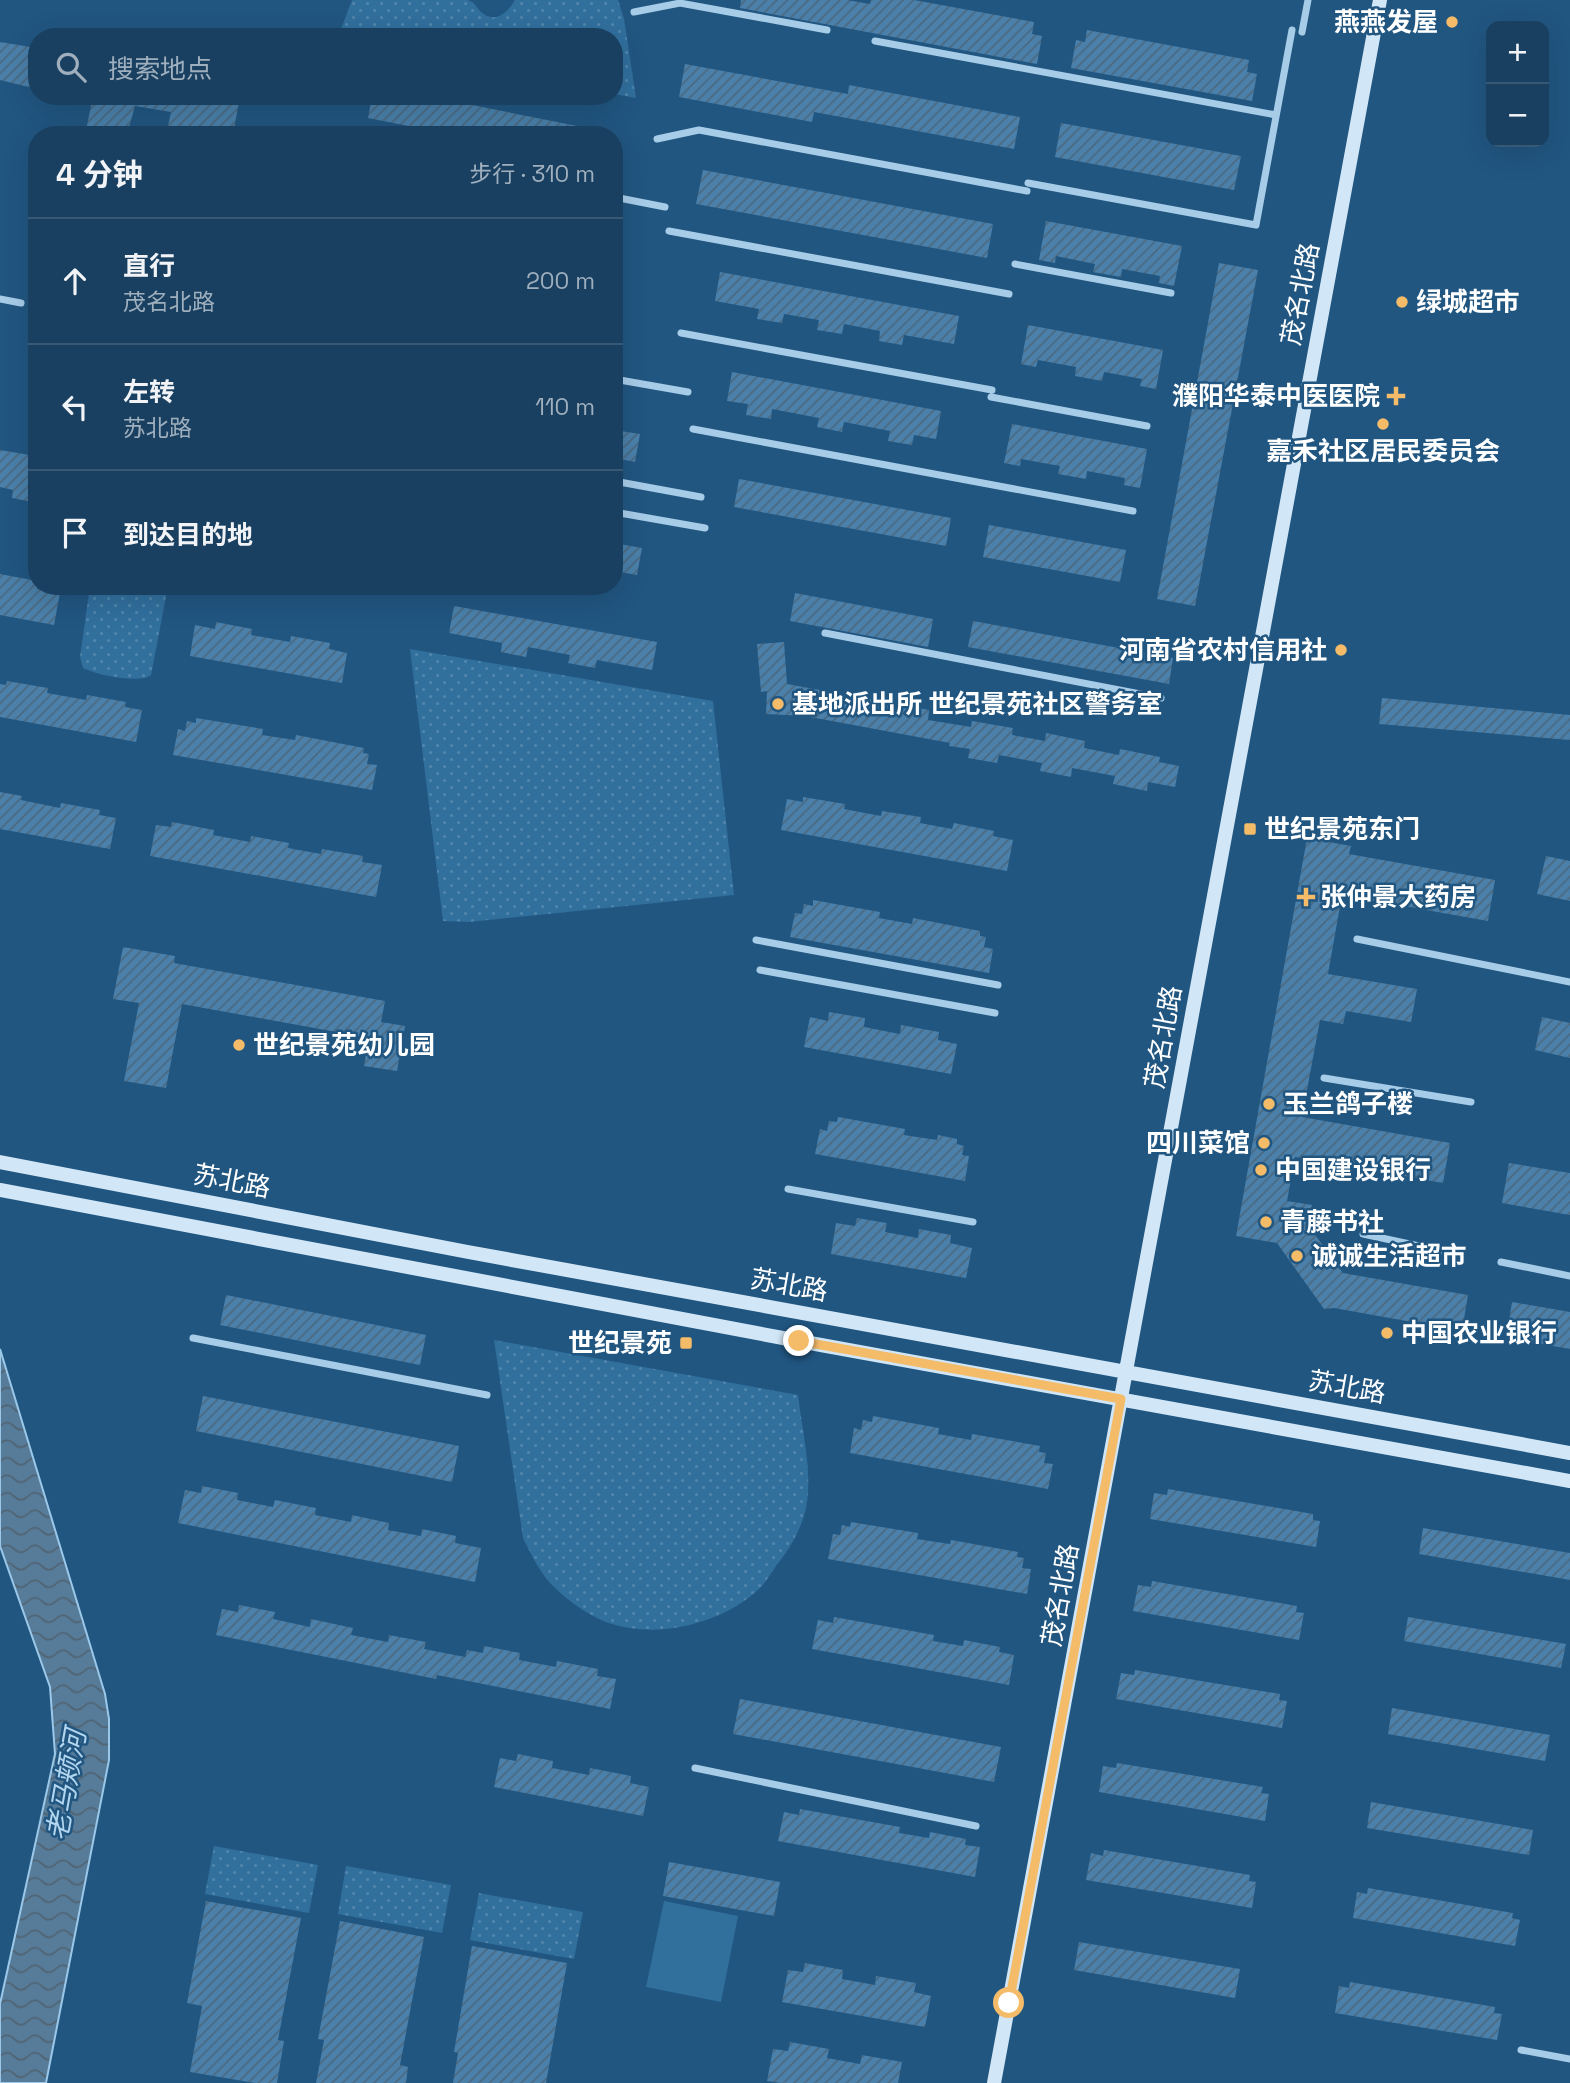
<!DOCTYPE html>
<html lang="zh">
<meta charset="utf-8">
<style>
body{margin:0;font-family:"Space Grotesk","Noto Sans SC",sans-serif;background:#264b6a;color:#f1f3f6}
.controls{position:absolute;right:21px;top:21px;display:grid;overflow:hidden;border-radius:14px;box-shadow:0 7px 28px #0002}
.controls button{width:63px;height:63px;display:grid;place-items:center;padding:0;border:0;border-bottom:2px solid #375976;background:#194061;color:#f1f3f6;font:35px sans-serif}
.stop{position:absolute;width:21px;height:21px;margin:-16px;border:5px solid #f4bb69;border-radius:50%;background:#fff}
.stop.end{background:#f4bb69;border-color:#fff;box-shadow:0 2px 7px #0008}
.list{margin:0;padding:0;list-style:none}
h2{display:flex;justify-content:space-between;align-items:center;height:91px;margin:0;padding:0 28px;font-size:30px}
h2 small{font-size:23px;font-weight:400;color:#9fafbd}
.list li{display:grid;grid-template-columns:46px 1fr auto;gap:21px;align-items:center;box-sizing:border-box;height:126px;padding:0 28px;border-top:2px solid #375976}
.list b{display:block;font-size:26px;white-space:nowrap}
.list p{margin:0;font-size:23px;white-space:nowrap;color:#9fafbd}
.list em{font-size:23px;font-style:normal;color:#9fafbd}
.icon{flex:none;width:38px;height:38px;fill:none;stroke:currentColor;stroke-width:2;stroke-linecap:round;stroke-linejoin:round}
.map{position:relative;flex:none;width:1570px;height:2083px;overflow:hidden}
.search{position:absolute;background:#194061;box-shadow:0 7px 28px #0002;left:28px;top:28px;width:595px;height:77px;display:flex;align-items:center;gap:18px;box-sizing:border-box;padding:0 24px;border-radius:28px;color:#9fafbd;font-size:26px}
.panel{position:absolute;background:#194061;box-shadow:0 7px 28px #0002;left:28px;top:126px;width:595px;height:469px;border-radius:28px}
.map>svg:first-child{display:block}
</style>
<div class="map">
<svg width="1570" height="2083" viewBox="0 0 1570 2083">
<defs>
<pattern id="grass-dots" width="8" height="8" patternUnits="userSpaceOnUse" patternTransform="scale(1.75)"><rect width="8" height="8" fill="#316f9d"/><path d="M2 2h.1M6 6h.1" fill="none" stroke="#5085ac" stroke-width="1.8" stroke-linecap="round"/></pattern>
<pattern id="water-waves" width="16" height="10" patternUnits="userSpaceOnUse" patternTransform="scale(1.75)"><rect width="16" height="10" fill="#567c9a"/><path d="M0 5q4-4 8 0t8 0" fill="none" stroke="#516473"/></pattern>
<pattern id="building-hatch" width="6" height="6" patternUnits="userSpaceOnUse" patternTransform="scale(1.75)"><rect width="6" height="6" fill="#4a80aa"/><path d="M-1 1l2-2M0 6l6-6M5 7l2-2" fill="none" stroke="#4b6980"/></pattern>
</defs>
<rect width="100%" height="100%" fill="#215681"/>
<path fill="url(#grass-dots)" d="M352,0H467C475,2 475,6 481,12C494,24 508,13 515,0H618L624,19L636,98L614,94V37H338Z
M90,586H168L151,675C140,684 97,675 83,668L80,657Z
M410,649L713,701L734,895L469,922L443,921Z
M494,1340L798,1395C802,1431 815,1481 804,1516C798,1535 788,1551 776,1566C771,1573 766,1582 760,1588C724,1623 660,1639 612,1624C591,1618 564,1598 550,1583C538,1569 531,1554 523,1538Z
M214,1846L318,1865L309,1913L205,1894Z
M346,1866L451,1885L442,1933L338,1914Z
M479,1893L583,1912L574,1959L470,1940Z"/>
<path fill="#316f9d" d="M664,1901L738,1916L721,2002L646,1987Z"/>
<path fill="url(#water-waves)" stroke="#9bc8e9" stroke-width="2" d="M0,1349L105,1694L109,1719V1760L46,2083H0V2004L55,1754L50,1687L0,1546Z"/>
<path fill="url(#building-hatch)" d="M741,0H847L870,4L871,0H914L1034,22L1032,34L1042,36L1037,64L740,8Z
M1087,30L1249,60L1247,72L1257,74L1252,101L1071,68L1076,40L1085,42Z
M0,42L37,48V89L0,80Z
M685,64L848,94L849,85L1020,117L1014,149L814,112L812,122L679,97Z
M93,96H240L233,135H166L171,112L135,106L127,135H85Z
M372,96H427L582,127L581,135H454L368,118Z
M1061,123L1241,156L1234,190L1055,157Z
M703,170L993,224L987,258L696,204Z
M1046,221L1182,246L1174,286L1159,283L1160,276L1122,269L1121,277L1093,272L1095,264L1056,256L1055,263L1039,260Z
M1219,263L1258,270L1195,606L1157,599Z
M720,272L959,316L954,344L904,335L902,345L879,341L880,331L844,324L842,334L817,330L819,320L784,314L782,323L757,319L759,309L715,301Z
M1028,325L1163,350L1156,389L1140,386L1142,379L1104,372L1102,381L1075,376L1076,367L1038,360L1036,367L1021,364Z
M732,372L941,411L936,439L914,435L912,445L888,441L890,431L844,422L842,432L817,427L819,418L772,409L771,419L746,415L748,404L727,401Z
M1012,424L1147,449L1140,488L1124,485L1125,478L1087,471L1086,479L1058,474L1060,466L1021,459L1020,466L1004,463Z
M614,430L640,434L635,462L614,458Z
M0,450L30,455L28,463L37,465V503L12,498L13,490L0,487Z
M739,479L951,518L946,546L734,507Z
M989,525L1126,550L1120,582L983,557Z
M614,543L642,548L637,575L614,571Z
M0,574L37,581V589L60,593L54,625L0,615Z
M795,593L933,619L928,647L790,621Z
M454,606L657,642L652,670L597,660L595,668L568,663L570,655L528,647L526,657L501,652L502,643L449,633Z
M973,621L1173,658L1169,684L968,647Z
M216,622L252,629L251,635L290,642L291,636L330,643L329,649L347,653L342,683L190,656L195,625L215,629Z
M784,642L787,684L929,710L928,720L971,727L972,721L1013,728L1012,735L1045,741L1046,733L1085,741L1084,748L1119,755L1120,749L1160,757L1159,762L1179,766L1175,787L1148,782L1147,791L1113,784L1115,776L1072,768L1071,777L1040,771L1042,763L999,755L997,763L968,758L970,749L949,746L950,743L805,716L766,714L767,691L761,692L757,644Z
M7,681L48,688L47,693L86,700L87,695L126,702L125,707L142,710L136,742L0,717V684L6,685Z
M1382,698L1570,715V740L1379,724Z
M196,718L263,729L262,735L295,740L296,735L364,748L363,753L369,754L367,764L377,765L372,790L173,755L178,729L185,731L187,721L196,723Z
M0,792L22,796L21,800L60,808L61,803L100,810L99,815L116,818L110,849L0,829Z
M803,797L845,804L844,809L881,816L882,811L921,817L920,823L952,829L954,823L994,831L993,836L1013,840L1007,871L781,830L787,799L803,802Z
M172,822L214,830L213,835L250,842L251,836L289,843L288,848L321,854L322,849L363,856L362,862L382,865L376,897L150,856L156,825L171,827Z
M1307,838L1351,846L1349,854L1495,880L1488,921L1342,895L1328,974L1417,989L1411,1022L1346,1011L1343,1024L1320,1020L1302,1117L1450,1143L1443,1183L1295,1157L1287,1201L1312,1205L1308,1225L1343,1273L1468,1295L1462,1331L1334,1308L1324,1309L1277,1243L1236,1236Z
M1546,856L1570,861V901L1537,894Z
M813,900L880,912L879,918L912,924L913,918L980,931V936L986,937L984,947L993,949L989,973L790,937L795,913L802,914L804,904L813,906Z
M123,947L175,956L174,963L385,1001L381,1022L405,1026L397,1071L364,1066L369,1038L182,1004L166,1088L124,1081L139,1003L113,999Z
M829,1012L865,1018L864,1027L900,1034L901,1025L939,1032L938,1040L957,1044L951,1074L804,1047L810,1017L828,1021Z
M1542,1017L1570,1023V1058L1535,1050Z
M838,1117L905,1129L904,1135L937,1140L938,1135L957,1139V1144L964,1146L962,1155L969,1156L965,1181L815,1154L820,1129L827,1131L829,1121L837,1122Z
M1509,1163L1570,1173V1215L1502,1203Z
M857,1218L887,1223L885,1232L918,1238L919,1229L951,1235L950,1243L972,1248L966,1278L831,1254L836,1223L855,1226Z
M226,1295L426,1335L420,1365L220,1325Z
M1512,1302L1570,1312V1349L1506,1338Z
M203,1396L459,1446L452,1482L196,1431Z
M873,1416L939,1428L938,1434L971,1440L972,1434L1040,1446L1039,1452L1046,1453L1044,1463L1053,1464L1048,1489L850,1453L854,1428L861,1430L863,1420L872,1422Z
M202,1486L238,1493L237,1500L273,1507L275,1500L316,1508L315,1515L351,1522L352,1515L389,1523L388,1530L421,1536L422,1529L456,1536L455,1543L481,1548L475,1582L178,1523L185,1490L201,1493Z
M1168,1489L1313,1514V1520L1320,1521L1316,1547L1150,1519L1154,1493L1167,1495Z
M851,1522L918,1533L917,1539L950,1544L951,1540L1018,1552L1017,1557L1024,1558L1022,1568L1031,1569L1027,1594L828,1559L833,1534L840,1535L842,1525L850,1527Z
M1423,1528L1570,1553V1580L1419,1554Z
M1152,1581L1297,1606L1296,1612L1304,1613L1299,1640L1133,1611L1138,1585L1151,1587Z
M239,1605L275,1612L273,1619L310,1627L311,1619L353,1628L351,1635L388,1642L389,1635L426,1642L424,1649L465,1657L467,1650L483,1653L484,1646L520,1653L519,1660L556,1667L557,1661L598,1669L597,1676L616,1679L610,1709L437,1675L436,1679L216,1635L222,1609L238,1612Z
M834,1617L934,1635L933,1641L963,1646L964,1640L1000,1647L999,1652L1014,1655L1009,1685L812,1649L818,1620L833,1623Z
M1408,1617L1566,1644L1561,1668L1404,1641Z
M1135,1670L1280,1694L1279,1700L1287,1701L1282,1728L1116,1699L1121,1673L1134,1675Z
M740,1699L1001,1747L994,1782L733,1734Z
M1392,1708L1550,1735L1545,1761L1388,1734Z
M518,1754L553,1761L552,1768L589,1775L590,1768L631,1776L630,1783L649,1787L643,1816L494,1787L500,1758L516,1761Z
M1117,1763L1263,1787L1261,1793L1269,1794L1265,1821L1099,1792L1103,1766L1116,1768Z
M1371,1802L1533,1830L1529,1855L1367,1828Z
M800,1809L900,1827L899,1833L929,1838L930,1832L966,1839L965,1845L980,1847L975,1877L778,1841L784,1812L799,1815Z
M1104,1850L1250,1875L1249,1881L1256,1882L1252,1908L1086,1880L1091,1853L1103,1856Z
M669,1862L780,1882L774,1916L663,1896Z
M1368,1888L1513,1913L1512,1918L1520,1920L1515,1946L1353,1918L1357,1892L1367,1894Z
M206,1901L301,1918L278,2040L284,2041L277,2083H255L190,2072L202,2006L187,2003Z
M340,1921L424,1937L400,2065L408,2067L406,2083H316L324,2040L318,2039Z
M1079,1942L1240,1969L1235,1998L1074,1970Z
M472,1946L567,1963L546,2083H453L458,2053L454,2052Z
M805,1963L843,1970L842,1979L875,1985L876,1976L916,1983L914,1992L931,1996L925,2027L782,2002L788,1970L803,1972Z
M1350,1982L1495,2007L1494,2013L1502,2014L1497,2040L1335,2013L1339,1986L1349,1988Z
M790,2042L829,2049L827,2058L860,2064L862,2055L902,2062L898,2083H781L767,2081L773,2049L788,2051Z"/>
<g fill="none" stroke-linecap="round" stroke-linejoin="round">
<path stroke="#a7cce8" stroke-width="7" d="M634,12L680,3L827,30
M1302,32L1308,0
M875,41L1276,115
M657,139L699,130L1027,191
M1028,183L1256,225L1292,30
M614,197L665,207
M669,231L1009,294
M1015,264L1171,293
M0,299L21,303
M681,333L992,390
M614,379L688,392
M991,397L1147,426
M693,429L1133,511
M614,481L701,497
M614,512L705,528
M825,633L1161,698
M1357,939L1570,982
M756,940L998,985
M760,970L995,1013
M1324,1078L1471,1102
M788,1189L973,1222
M1363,1234L1461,1255
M1501,1262L1570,1276
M193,1338L487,1395
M695,1768L976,1826
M1521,2050L1570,2059"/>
<path stroke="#d1e6f6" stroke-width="14" d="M0,1162L468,1252L1570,1453
M0,1190L799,1341L1570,1481
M994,2083L1380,0"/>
</g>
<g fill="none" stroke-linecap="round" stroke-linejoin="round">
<path stroke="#f4bb69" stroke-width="9" d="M799,1341L1121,1399L1009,2003"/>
</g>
<g fill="#f4bb69" stroke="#215681" stroke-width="2.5">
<circle cx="1452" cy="22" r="7"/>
<circle cx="1402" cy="302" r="7"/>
<path d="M1392.5 385.5h7v7h7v7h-7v7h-7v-7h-7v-7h7z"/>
<circle cx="1383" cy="424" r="7"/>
<circle cx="1341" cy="650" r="7"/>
<circle cx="778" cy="704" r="7"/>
<rect x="1243" y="822" width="14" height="14" rx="3.5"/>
<path d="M1302.5 886.5h7v7h7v7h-7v7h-7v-7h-7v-7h7z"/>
<circle cx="239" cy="1045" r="7"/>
<circle cx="1269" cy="1104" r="7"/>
<circle cx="1264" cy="1143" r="7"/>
<circle cx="1261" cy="1170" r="7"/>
<circle cx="1266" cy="1222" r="7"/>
<circle cx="1297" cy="1256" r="7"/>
<circle cx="1387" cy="1333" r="7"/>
<rect x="679" y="1336" width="14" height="14" rx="3.5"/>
</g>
<g text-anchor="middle" stroke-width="5" stroke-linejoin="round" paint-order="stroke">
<g font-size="26" font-weight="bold" fill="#fff" stroke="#215681" text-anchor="start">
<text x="1438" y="31" text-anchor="end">燕燕发屋</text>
<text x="1416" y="311">绿城超市</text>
<text x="1380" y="405" text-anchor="end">濮阳华泰中医医院</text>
<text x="1383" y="460" text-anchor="middle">嘉禾社区居民委员会</text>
<text x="1327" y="659" text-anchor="end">河南省农村信用社</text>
<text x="792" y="713">基地派出所 世纪景苑社区警务室</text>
<text x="1264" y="838">世纪景苑东门</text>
<text x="1320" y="906">张仲景大药房</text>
<text x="253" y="1054">世纪景苑幼儿园</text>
<text x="1283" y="1113">玉兰鸽子楼</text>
<text x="1250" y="1152" text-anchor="end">四川菜馆</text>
<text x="1275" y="1179">中国建设银行</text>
<text x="1280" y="1231">青藤书社</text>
<text x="1311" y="1265">诚诚生活超市</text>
<text x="1401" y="1342">中国农业银行</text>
<text x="672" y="1352" text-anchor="end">世纪景苑</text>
</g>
<g font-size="26" fill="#fff" stroke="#215681">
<text transform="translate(1300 294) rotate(-79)" y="9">茂名北路</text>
<text transform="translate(1163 1037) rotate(-80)" y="9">茂名北路</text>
<text transform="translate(232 1181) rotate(11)" y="9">苏北路</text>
<text transform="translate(789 1285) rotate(10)" y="9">苏北路</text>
<text transform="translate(1347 1387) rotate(10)" y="9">苏北路</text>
<text transform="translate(1060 1595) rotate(-80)" y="9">茂名北路</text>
</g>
<g font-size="28" font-style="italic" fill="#b2d6ef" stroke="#215681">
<text transform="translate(66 1785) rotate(-80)" y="10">老马颊河</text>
</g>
</g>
</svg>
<div class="controls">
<button>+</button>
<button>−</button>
</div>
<div class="stop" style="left:1009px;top:2003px"></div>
<div class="stop end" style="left:799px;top:1341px"></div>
<div class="search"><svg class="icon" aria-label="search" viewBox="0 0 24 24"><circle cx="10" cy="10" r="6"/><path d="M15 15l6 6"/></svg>搜索地点</div>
<section class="panel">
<h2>4 分钟<small>步行 · 310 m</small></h2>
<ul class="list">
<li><svg class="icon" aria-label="ahead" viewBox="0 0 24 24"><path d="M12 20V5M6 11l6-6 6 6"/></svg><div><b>直行</b><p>茂名北路</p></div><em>200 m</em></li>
<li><svg class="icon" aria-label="left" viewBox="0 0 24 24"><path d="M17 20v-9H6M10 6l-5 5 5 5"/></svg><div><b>左转</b><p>苏北路</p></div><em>110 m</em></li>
<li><svg class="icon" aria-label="arrive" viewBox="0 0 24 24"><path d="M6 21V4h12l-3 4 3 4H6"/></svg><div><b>到达目的地</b></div></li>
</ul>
</section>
</div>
